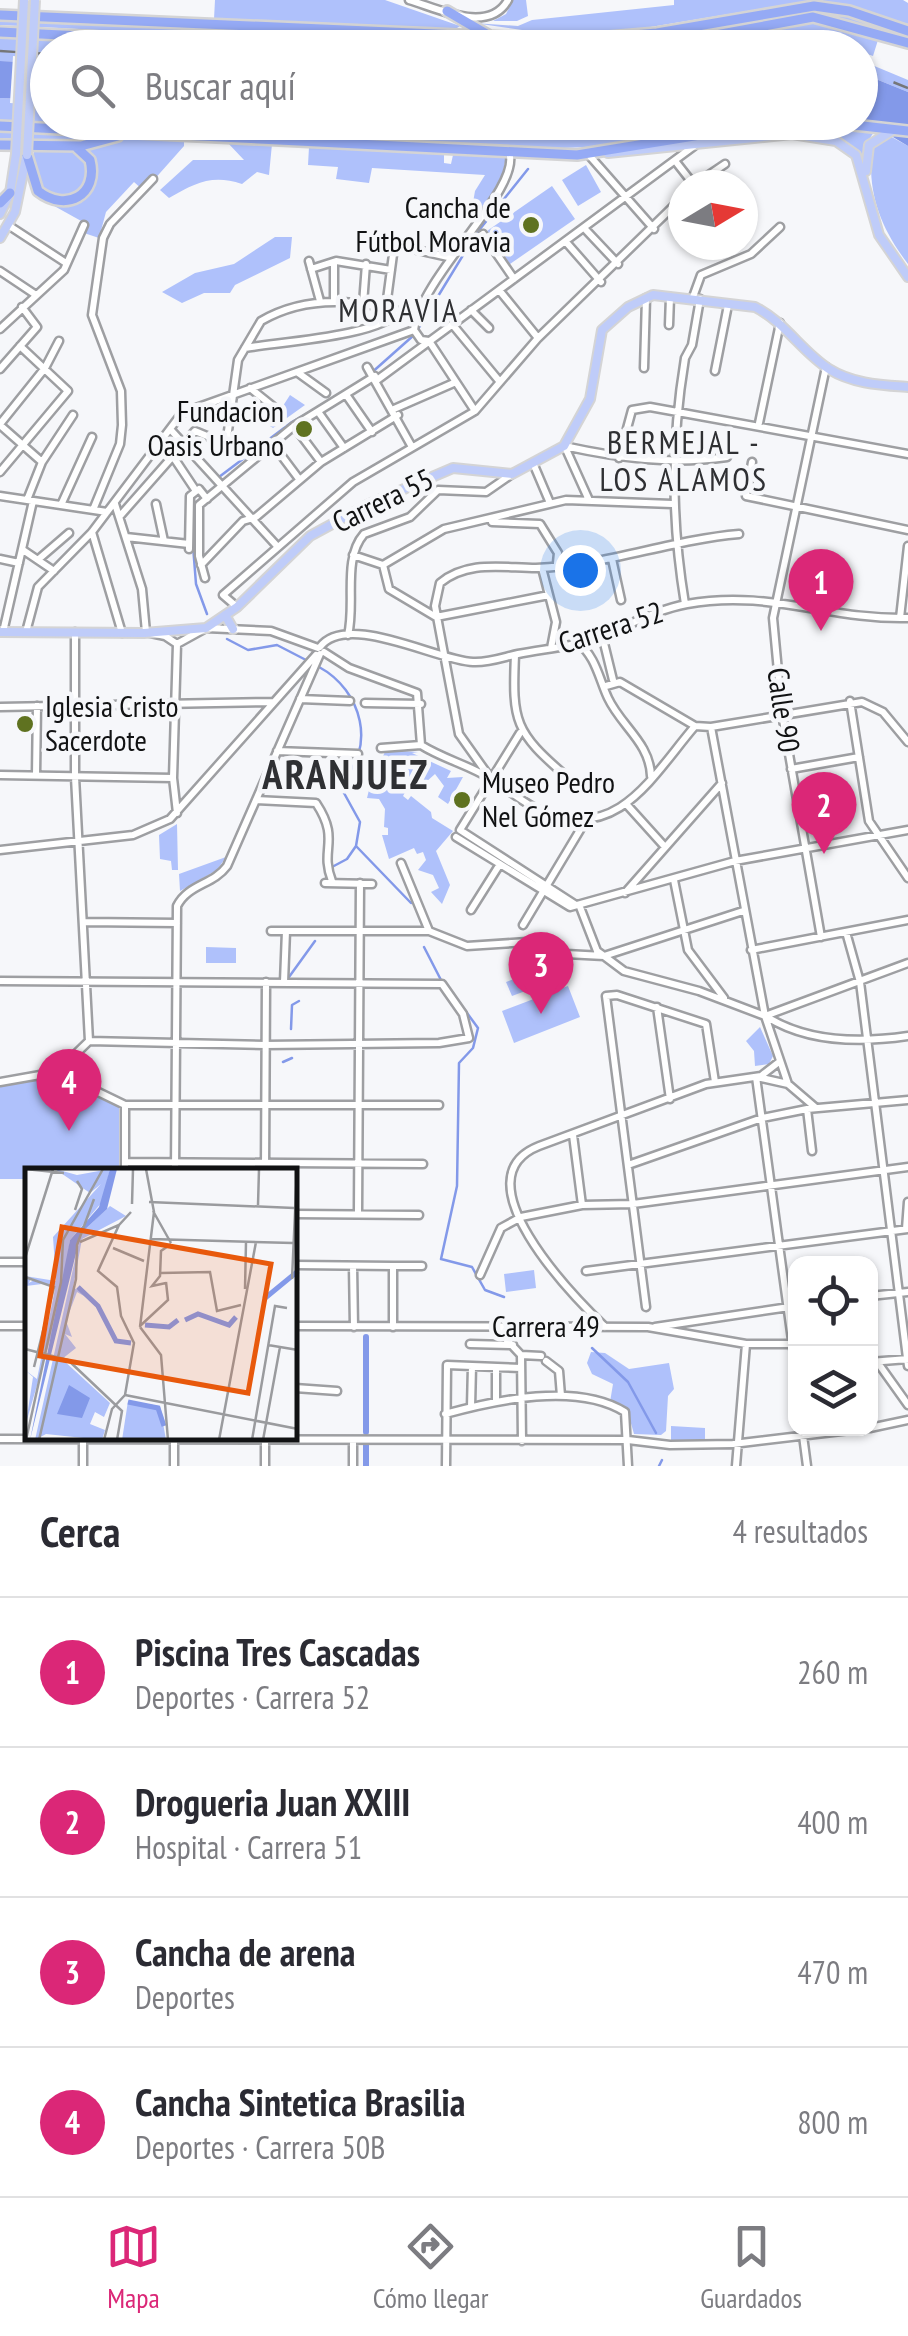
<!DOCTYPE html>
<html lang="es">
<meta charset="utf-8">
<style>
body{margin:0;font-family:"PT Sans Narrow",sans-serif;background:#f7f7f7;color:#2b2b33}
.controls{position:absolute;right:30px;bottom:30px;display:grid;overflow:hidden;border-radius:20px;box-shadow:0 2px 8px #0004}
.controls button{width:90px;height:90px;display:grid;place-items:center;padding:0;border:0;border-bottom:2px solid #e1e1e2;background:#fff;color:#2b2b33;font:50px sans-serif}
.compass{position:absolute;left:668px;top:170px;width:90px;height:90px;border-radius:50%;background:#fff;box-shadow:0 2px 8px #0004;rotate:80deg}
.you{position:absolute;left:580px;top:570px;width:35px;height:35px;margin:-25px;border:8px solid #fff;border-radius:50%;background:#1a73e8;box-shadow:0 0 0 15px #1a73e833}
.badge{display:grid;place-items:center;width:65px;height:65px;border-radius:50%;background:#db2777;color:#fff;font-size:32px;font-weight:700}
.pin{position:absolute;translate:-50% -82px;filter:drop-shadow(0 2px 5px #0008)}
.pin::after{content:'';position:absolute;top:52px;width:35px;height:30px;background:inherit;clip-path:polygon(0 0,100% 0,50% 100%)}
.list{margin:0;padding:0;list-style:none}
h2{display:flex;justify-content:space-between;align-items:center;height:130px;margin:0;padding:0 40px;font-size:42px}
h2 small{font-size:32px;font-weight:400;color:#7c7c81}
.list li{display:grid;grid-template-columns:65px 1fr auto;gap:30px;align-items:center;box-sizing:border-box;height:150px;padding:0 40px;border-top:2px solid #e1e1e2}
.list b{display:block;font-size:38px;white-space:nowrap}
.list p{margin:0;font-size:32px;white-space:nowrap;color:#7c7c81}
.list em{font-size:32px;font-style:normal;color:#7c7c81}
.icon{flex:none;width:55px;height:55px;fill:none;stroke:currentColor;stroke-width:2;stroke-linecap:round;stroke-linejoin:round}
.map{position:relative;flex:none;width:908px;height:1466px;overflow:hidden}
.search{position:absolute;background:#fff;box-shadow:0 2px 8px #0004;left:30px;right:30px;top:30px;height:110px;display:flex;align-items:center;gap:25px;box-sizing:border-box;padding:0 35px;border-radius:55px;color:#7c7c81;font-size:38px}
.sheet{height:730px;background:#fff}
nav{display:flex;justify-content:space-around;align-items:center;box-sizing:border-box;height:140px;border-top:2px solid #e1e1e2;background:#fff;font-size:28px;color:#7c7c81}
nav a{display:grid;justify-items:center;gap:5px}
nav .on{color:#db2777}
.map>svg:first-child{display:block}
</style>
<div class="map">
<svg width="908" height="1466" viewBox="0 0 908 1466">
<rect width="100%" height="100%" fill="#f6f7fa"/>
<path fill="#afc1fb" d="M215,0H385L460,26L454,30L214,19Z
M513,0H526L528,16L517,21H493L506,14Z
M674,0H814L614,33L536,32L474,23L518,26L532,20L674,5Z
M820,0H903L908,3V24Z
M806,10L850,16L908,34V40L838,18L807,14L623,48L435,47L0,25V20L538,44L634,39Z
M806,21L872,35L878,40L873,56L861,52L860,48H665Z
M0,37L232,47L48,48L47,63L0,61Z
M860,60L908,80V92L861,73Z
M0,98L47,100L48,122H457L615,134L703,123H743L586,147L540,149L0,122Z
M802,126L874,132L864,147L863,163C846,128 811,130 777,132L776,127Z
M0,130L104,136L76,142L0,138Z
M888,135L908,146V264C880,227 867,193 872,146Z
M121,137L184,140V146L144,191L134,182L106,212L99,238L78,231L83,222L47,202L63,205L87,195L94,179L87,150Z
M227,142L272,144L269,175L257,172L242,184C212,174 195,183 169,198L160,190L193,160H244Z
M309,147L444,154V163L451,164L453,155L506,157L500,186L475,220L471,214L475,191L485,175L372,168L369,183L336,179L338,167L308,165Z
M34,148L75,149L90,164L85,189C45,208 32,187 34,148Z
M586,165L601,192L578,206L562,180Z
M552,186L575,219L510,264L487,231Z
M275,237H292L290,258L235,285L230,293H204L182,303L162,292L195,273L234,264Z
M290,395L305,405L273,428L270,426Z
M386,750L418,752L412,753L451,771L447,778L463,777L448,804L438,797L444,786L435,774L426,782H411L403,796L408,800L411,796L431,812L432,818L453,831L436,851L450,885L442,904L431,892L439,888L433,875L418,870L426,860L423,852L417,854L414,848L389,859L382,835H388V828L384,827L385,809L379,799L367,798L373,774L386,770L388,760L382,758Z
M177,824L178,870H172L171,861L160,859L159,835Z
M226,857L217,870L180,891L179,874Z
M206,947L236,948V963H206Z
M530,973L536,987L512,996L506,982Z
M568,986L580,1017L514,1043L502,1011Z
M760,1027L773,1056L769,1064L755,1066L754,1051L746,1041Z
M42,1075L119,1104V1171H28L27,1179H0V1086Z
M534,1270L536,1288L506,1292L504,1274Z
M591,1352L605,1353L629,1369L669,1363L674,1389L668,1396L666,1431L661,1435L634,1434L627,1409L610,1402L613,1384L592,1374L587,1363Z
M671,1426L705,1428V1442L671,1441Z"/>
<path fill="#8399e9" d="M0,61L47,63V100L0,98Z
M861,73L908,92V146L861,118Z
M457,123L703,122V123L615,134Z"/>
<path fill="#f6f7fa" d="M13,56L39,58L36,105L10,103Z"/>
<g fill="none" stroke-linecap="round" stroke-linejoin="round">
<path stroke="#8399e9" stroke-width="2.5" d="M418,329L476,234L528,169
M360,383L414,335
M219,477L292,422L332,399
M192,533L196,584L207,614
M227,639L248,650L277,645L306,660
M319,667C362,690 378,749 339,784L360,822L356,846L411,903
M332,867L347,859L356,846
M424,947L442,982
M289,977L315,941
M448,987L478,1028L473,1048L459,1063L457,1186L441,1259L472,1267L485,1290L504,1297
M291,1029L292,1005L299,1001
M283,1062L292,1058
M592,1348L628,1382L656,1433
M659,1466L662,1460"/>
<path stroke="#8399e9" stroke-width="6" d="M366,1432V1337
M366,1466V1442"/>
<defs>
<path id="minor" d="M409,0C437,8 489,35 508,0
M588,154L654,229
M676,162L694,185
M694,185L725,164
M8,225L66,263
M585,229L618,264
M483,234L514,279
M374,240L448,257
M566,242L601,282
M309,261L320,301
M311,269L336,261L391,270
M0,271L36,295
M499,290L538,338
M693,297L701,275L751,254L780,227
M334,301V262
M363,304L366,264
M386,307L394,247
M471,310L489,328
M452,324L500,382
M669,325L670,297
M0,329L64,270L84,225
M245,348C279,342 382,336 399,311
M367,367L412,447
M644,368L646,298
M0,369L37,327L22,307
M715,371L728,305
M297,372L326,393
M377,380L694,146
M250,388L280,412
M347,396L372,432
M394,409L456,382
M475,411L429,341L421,340L414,330C421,275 523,188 509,152
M319,413L344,448
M759,423L780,323
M0,424L45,368L59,341
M0,425L42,462
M294,426L321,462
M170,429L277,546
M272,443L299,479
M564,446C619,458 671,465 727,457
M565,447L588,498
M172,455L196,491
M619,458L632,410L650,407L908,454
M752,462L746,496L908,530
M533,463L550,503
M0,472L68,391L20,346
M0,496L107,512
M27,500L42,462L73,415
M115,504L142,589L146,632L165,636L177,644
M156,504L164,541
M61,505L92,437
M93,510L120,444L122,425L121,391L92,315L103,238L110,224L153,179
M120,516L195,431L219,441L227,438L238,360L261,321C309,293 364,300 416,316
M492,522L540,524L558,553L557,563
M92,532L122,633
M126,537L189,544
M189,549L190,496L199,489L207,499
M23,550L54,571
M353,555L383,565
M40,558L69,533
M0,559L19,563
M612,559L621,600
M201,565L243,521L256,517L321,462L398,415
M383,565L444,529L566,500L672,504
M383,565L389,589L436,617L549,595
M542,568L556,622L551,648
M205,578L199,556V505L294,426L375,376
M685,604C671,519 671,443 685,358L692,345L700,299
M237,607L223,595L353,482L475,411L538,338L683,197
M900,618L908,546
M3,632L33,501
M26,632L38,587L92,532L182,413L414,330
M75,632V777L89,1041
M348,635C356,604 342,559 364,534L410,517L438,490L486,492L512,474
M602,635L613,680
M577,642C596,656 599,679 608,698C621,726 650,743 651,776
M177,644L173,778L177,813
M177,644L206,628L271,631L318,648
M320,647C347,611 438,661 473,662C488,663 504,657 518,654C543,649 570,647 594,639C625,628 654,610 687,604C768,589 829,620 908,618
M324,652L349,668L417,693L421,745C443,759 469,765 491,779C508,789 524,804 543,812C619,842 652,776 695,726
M515,655C512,722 515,732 566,776
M606,686L620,682L695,726L711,727L862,702L883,712L908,742
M300,699L350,701
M850,701L869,821L908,878
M365,703L421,704
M0,707L273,702
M711,727L765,1016L788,1084L816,1108
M520,733L460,830L576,905
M381,748L421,745
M277,751L358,754
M791,769L859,757
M0,775L173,778
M36,775L37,706
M491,779L459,734L435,606L440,583C468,560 503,568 536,568C604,566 670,540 739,534
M256,800L316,803C341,841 319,848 332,881
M628,806L665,847
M456,837L570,907L735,861L908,830
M0,850L133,835L170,819L316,655
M401,863L429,931
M674,880L688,950L724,998
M325,883L372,884
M625,893L722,783
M580,907L597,951L604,956L743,911
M471,910L500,864
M85,922L177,923
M523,925L586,820
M271,931H429L467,946L527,942L566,954L604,956L624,971L699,991L765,1016L908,963
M846,932L860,982L908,1366
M821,937L782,714L773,618L826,367
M751,950L908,920
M0,981L442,984L463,1014L469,1038L439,1043L265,1045L89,1041L57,1072
M284,982L286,931
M657,1007L670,1099
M767,1017C809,1043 861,1043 908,1036
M756,1077L796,1369
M757,1077L788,1084
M0,1082L57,1072L125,1105H439
M807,1109L812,1151
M573,1135L582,1205
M125,1162L423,1164
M628,1165L762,1118L807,1109L908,1100
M125,1171V1105
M175,1171L177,906C188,884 213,885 227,866L320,654
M265,1171L266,982
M358,1213L360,883
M295,1214L419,1215
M906,1229L908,1202
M0,1262H28
M295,1265L393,1266V1327
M353,1266L354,1327
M393,1266H422
M586,1271L908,1229
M480,1275L501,1228L521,1217L582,1205L633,1204L908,1167
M870,1296L908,1292
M646,1307L606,996L617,995L706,1024L715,1082
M0,1326H28
M295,1326L648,1327L746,1344H796
M501,1327L504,1337L521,1355
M605,1327C571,1294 458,1178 539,1146L706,1084L761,1076L779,1062
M655,1327L796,1306
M470,1344L513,1345
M521,1355L522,1441
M521,1355L541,1356
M546,1361L559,1371L561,1396
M870,1362L908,1359
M878,1363L908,1405
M295,1388L337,1391
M496,1400V1367
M471,1407L472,1366
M445,1414C496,1400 577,1382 625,1412L628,1466
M802,1428L807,1466
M870,1428L908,1420
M83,1438V1466
M0,1439L628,1440L670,1445L733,1444L867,1428
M174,1466V1438
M265,1466V1438
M353,1466V1440
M446,1466L447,1365L521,1368
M736,1466L746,1344"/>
<path id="major" d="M608,153L792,134L836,141L856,155L879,235L908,277
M866,171L869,145L893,130
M0,214L10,193L16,154
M0,238L15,212L26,158
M225,615L233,629
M0,632L144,633L206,628L237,607L310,536L369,504L453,468L512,474L564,446L590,399L602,330L628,307L653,295L755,307C785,322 802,352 829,369C853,384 881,385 908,387"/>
<path id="highway" d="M447,11L488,35
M0,15L573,40L657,33L814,6L849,11L908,31
M0,32L325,48
M645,48L813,17L908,43
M827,122L908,131
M0,126L577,155L780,122
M0,145L81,146L118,136
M27,155L38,191C66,213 99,195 90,160L75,146
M0,203L10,193"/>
</defs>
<use href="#minor" stroke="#9e9fa2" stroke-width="11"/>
<use href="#major" stroke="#d4d4d5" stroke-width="12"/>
<use href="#highway" stroke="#d4d4d5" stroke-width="14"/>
<use href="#minor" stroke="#fff" stroke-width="6"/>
<use href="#major" stroke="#bfccf9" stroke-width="8"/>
<use href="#highway" stroke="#95aaf5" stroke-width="9"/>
<path stroke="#757678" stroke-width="2.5" stroke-dasharray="18 18" stroke-linecap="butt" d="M0,51L48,54
M860,69L908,88"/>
<defs>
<path id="major-bridge" d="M16,154L24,0
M27,155L35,0"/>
</defs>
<use href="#major-bridge" stroke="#d4d4d5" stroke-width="12" stroke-linecap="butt"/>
<use href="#major-bridge" stroke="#bfccf9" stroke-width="8"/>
</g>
<g fill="#5f7220" stroke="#f6f7fa" stroke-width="4">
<circle cx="531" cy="225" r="10"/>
<circle cx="304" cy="429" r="10"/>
<circle cx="25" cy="724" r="10"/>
<circle cx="462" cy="800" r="10"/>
</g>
<g text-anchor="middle" stroke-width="9" stroke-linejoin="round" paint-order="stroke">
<g font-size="30" fill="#111213" stroke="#f6f7fa" text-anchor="end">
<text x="511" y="218">Cancha de<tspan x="511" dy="34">Fútbol Moravia</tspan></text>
<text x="284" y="422">Fundacion<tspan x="284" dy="34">Oasis Urbano</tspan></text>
<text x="45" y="717" text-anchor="start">Iglesia Cristo<tspan x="45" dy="34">Sacerdote</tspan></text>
<text x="482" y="793" text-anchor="start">Museo Pedro<tspan x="482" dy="34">Nel Gómez</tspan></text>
</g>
<g font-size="30" fill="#111213" stroke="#f6f7fa">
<text transform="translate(383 501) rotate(-26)" y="10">Carrera 55</text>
<text transform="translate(611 628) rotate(-18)" y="10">Carrera 52</text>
<text transform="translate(783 710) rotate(82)" y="10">Calle 90</text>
<text x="546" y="1337">Carrera 49</text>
</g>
<g font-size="32" letter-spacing="2.5" fill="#2f3033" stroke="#f6f7fa">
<text x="399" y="322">MORAVIA</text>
<text x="684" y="454">BERMEJAL -<tspan x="684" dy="37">LOS ALAMOS</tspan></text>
</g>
<g font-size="40" font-weight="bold" letter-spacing="2.5" fill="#2f3033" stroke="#f6f7fa">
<text x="346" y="789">ARANJUEZ</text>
</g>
</g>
<g transform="translate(25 1168)">
<rect width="272" height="272" fill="#f6f7fa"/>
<path d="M30,1L52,7L85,1L77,34L45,72L36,135L1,255L8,209L0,202L12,211L30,121L6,110L4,115L9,112L17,116L1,118L0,108L31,113L28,69L76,16L65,25ZM85,38L101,48L57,71L48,120L54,122L59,128L52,124L41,153L47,169L40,166L51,180L37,191L85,235L79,249L70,244L65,256L80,262L77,272L21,266L10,272L56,65ZM103,233L135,238L141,272H97Z" fill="#afc1fb"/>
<path d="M85,1H92L82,41L56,65L5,272L45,72L74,39ZM44,217L65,230L57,250L32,246Z" fill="#8399e9"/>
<path fill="none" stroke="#8399e9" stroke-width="5" d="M53,119L73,138L91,173L106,175M239,131L273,103M160,152L173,146L204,157L211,149M120,157L144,159L153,152M103,234L133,240L139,258"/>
<path fill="none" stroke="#9a9b9e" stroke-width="2.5" d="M0,1L39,5M124,34L269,40M107,36L108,1M233,37L234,1M50,42L57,21L52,13M128,43L146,75M126,71L268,75M55,74L94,57L106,44M88,80L119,93M0,90L28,1M136,105L185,104L192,143L216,137M0,109L29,119L9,199M267,111L272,1M141,115L127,118L135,108L136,83L146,76M220,121L221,74M115,158L143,132L141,114M115,159L129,44L121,1M115,159L136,187L143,272M243,177L273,182M0,181L43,192L97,243L92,272M100,227L273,261M1,272L36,114L38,72L78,1M14,272L51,111L52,77L69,31M79,272L87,241L100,227L109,175L96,148L92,119L73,103L94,57M194,272L231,74M227,272L250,138L262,140M238,272L255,179"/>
<path fill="#e8590c" fill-opacity="0.15" stroke="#e8590c" stroke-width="5" d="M37,59L246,96L223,225L15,188Z"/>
<rect width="272" height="272" fill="none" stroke="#111213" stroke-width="5"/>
</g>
</svg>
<div class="controls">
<button><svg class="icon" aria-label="locate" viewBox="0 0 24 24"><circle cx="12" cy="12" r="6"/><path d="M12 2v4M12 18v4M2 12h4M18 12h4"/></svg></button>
<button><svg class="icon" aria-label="layers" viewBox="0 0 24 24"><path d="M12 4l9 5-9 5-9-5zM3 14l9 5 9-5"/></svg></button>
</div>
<svg class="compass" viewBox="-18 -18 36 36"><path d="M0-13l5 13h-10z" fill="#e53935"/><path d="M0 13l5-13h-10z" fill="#7c7c81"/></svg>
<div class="you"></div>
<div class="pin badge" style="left:821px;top:631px">1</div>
<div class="pin badge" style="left:824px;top:854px">2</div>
<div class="pin badge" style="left:541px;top:1014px">3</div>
<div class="pin badge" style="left:69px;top:1131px">4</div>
<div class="search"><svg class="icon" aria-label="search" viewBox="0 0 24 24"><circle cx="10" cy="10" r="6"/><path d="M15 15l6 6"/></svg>Buscar aquí</div>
</div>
<section class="sheet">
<h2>Cerca<small>4 resultados</small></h2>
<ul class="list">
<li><span class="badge">1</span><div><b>Piscina Tres Cascadas</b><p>Deportes · Carrera 52</p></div><em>260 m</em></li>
<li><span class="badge">2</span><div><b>Drogueria Juan XXIII</b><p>Hospital · Carrera 51</p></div><em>400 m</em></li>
<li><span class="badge">3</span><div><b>Cancha de arena</b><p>Deportes</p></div><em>470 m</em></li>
<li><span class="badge">4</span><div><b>Cancha Sintetica Brasilia</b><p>Deportes · Carrera 50B</p></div><em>800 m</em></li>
</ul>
</section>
<nav>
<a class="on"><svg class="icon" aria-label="map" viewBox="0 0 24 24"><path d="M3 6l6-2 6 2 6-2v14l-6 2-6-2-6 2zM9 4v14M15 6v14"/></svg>Mapa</a>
<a><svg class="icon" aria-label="directions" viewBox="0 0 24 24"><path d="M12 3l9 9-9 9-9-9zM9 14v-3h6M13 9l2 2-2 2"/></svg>Cómo llegar</a>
<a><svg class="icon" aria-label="saved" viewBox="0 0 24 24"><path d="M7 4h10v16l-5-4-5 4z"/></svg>Guardados</a>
</nav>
